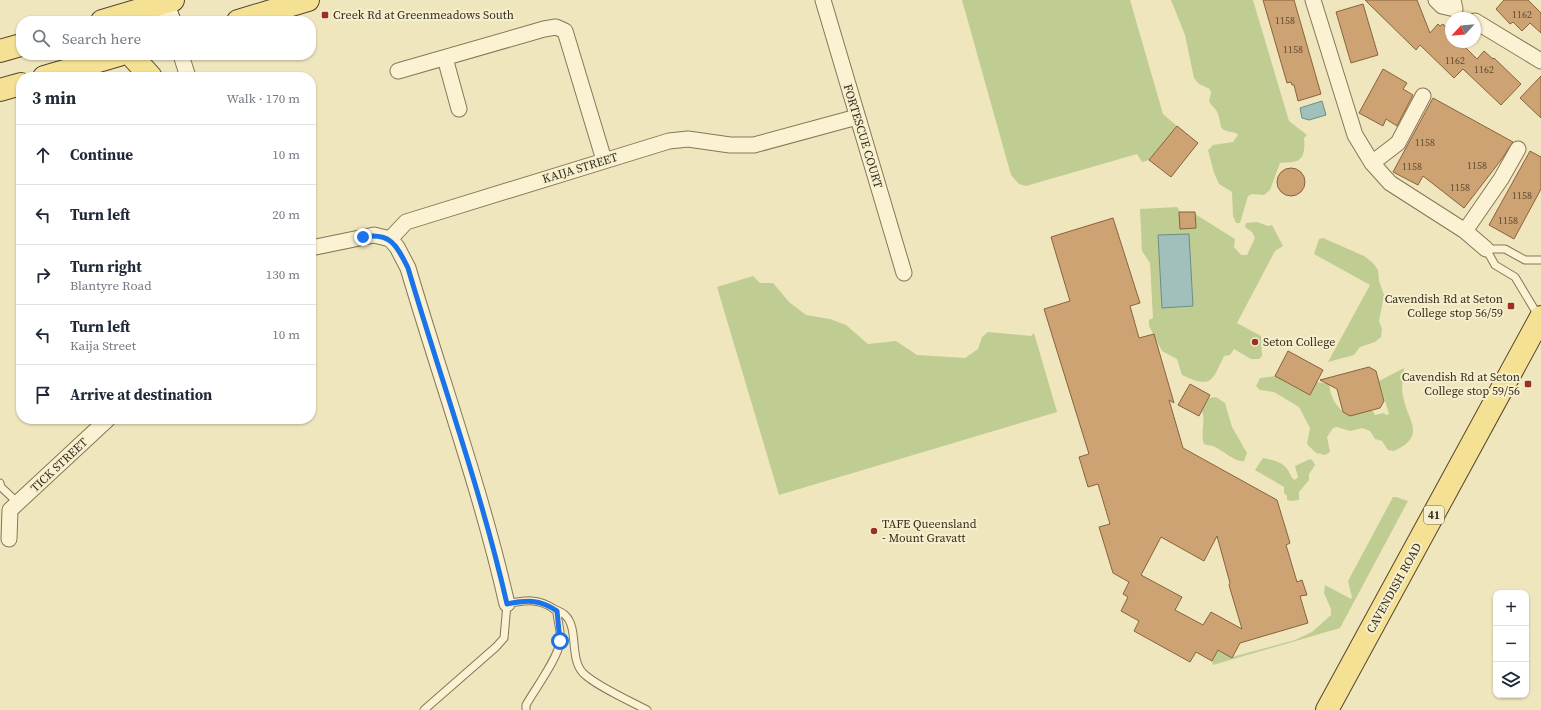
<!DOCTYPE html>
<meta charset="utf-8">
<style>
body{margin:0;font-family:"Source Serif 4",serif;background:#f2f2f3;color:#1f2937}
.controls{position:absolute;right:12px;bottom:12px;display:grid;overflow:hidden;border-radius:8px;box-shadow:0 1px 3px #0004}
.controls button{width:36px;height:36px;display:grid;place-items:center;padding:0;border:0;border-bottom:1px solid #e0e1e3;background:#fff;color:#1f2937;font:20px sans-serif}
.compass{position:absolute;left:1445px;top:12px;width:36px;height:36px;border-radius:50%;background:#fff;box-shadow:0 1px 3px #0004;rotate:244deg}
.stop{position:absolute;width:12px;height:12px;margin:-9px;border:3px solid #1a73e8;border-radius:50%;background:#fff}
.stop.end{background:#1a73e8;border-color:#fff;box-shadow:0 1px 4px #0008}
.list{margin:0;padding:0;list-style:none}
h2{display:flex;justify-content:space-between;align-items:center;height:52px;margin:0;padding:0 16px;font-size:17px}
h2 small{font-size:13px;font-weight:400;color:#747a83}
.list li{display:grid;grid-template-columns:26px 1fr auto;gap:12px;align-items:center;box-sizing:border-box;height:60px;padding:0 16px;border-top:1px solid #e0e1e3}
.list b{display:block;font-size:15px;white-space:nowrap}
.list p{margin:0;font-size:13px;white-space:nowrap;color:#747a83}
.list em{font-size:13px;font-style:normal;color:#747a83}
.icon{flex:none;width:22px;height:22px;fill:none;stroke:currentColor;stroke-width:2;stroke-linecap:round;stroke-linejoin:round}
.map{position:relative;flex:none;width:1541px;height:710px;overflow:hidden}
.search{position:absolute;background:#fff;box-shadow:0 1px 3px #0004;left:16px;top:16px;width:300px;height:44px;display:flex;align-items:center;gap:10px;box-sizing:border-box;padding:0 14px;border-radius:16px;color:#747a83;font-size:15px}
.panel{position:absolute;background:#fff;box-shadow:0 1px 3px #0004;left:16px;top:72px;width:300px;height:352px;border-radius:16px}
.map>svg:first-child{display:block}
</style>
<div class="map">
<svg width="1541" height="710" viewBox="0 0 1541 710">
<rect width="100%" height="100%" fill="#efe6be"/>
<path fill="#bfcd92" d="M962,0H1130L1163,114L1177,126L1149,160L1142,162L1137,154L1026,186L1019,184L1011,175Z
M1171,0H1253L1289,121L1307,135L1304,138C1305,147 1305,161 1293,162C1288,163 1284,162 1280,163L1270,190L1264,195L1252,194L1248,196L1240,223H1236L1233,216L1232,192L1219,184L1214,173L1208,150L1213,145L1233,142L1238,135L1236,133C1217,129 1223,130 1218,114C1217,109 1211,106 1209,101L1211,93L1210,89L1199,84L1194,78L1185,35Z
M1177,207L1180,212H1195V214L1235,239L1234,247L1241,255H1247L1255,238L1252,232L1245,227L1246,223L1257,222L1268,226L1272,225L1283,246L1275,251L1237,323L1261,336L1262,356L1259,359H1251L1234,349L1230,355L1224,356C1212,381 1212,389 1182,375L1177,359L1162,351L1149,326V320L1153,318L1150,263L1142,251L1140,209Z
M1323,238L1364,256L1373,263L1378,270L1379,281L1384,295L1379,321L1382,329L1381,337L1375,342L1360,347L1354,355L1328,362L1370,285L1314,254L1319,239Z
M753,276L760,283H773L789,302L806,315L830,319L846,325L868,344L896,341L917,355L965,358L978,349L982,337L988,332L1031,336L1034,333L1057,412L779,495L717,287Z
M1404,368C1403,377 1401,387 1403,396C1407,421 1428,435 1394,451L1388,450L1382,441L1375,439L1370,431L1362,428L1350,431L1337,427L1333,428L1327,437L1330,452L1325,455L1316,453L1307,444L1310,428L1299,407L1274,392L1260,390L1256,386L1260,378L1275,376L1310,395L1317,382L1329,384C1331,397 1334,403 1343,412L1372,410L1375,415L1383,413L1387,415L1389,414L1379,381Z
M1216,397L1225,403L1232,427L1247,453L1244,461C1236,463 1221,449 1213,446C1209,445 1208,446 1204,444C1200,432 1206,421 1202,411L1209,398Z
M1263,458C1279,461 1286,463 1292,478L1295,480L1298,477L1295,466L1310,459L1313,461L1315,465L1309,474V480L1299,492V500L1291,501L1287,500V496L1284,493V487L1255,470Z
M1393,497H1396L1408,501L1340,628L1213,665L1212,661L1218,650L1232,657L1295,640L1312,632L1331,615V609L1324,593L1325,585L1351,599L1352,597L1348,581Z"/>
<path fill="#a2c0bb" stroke="#698e89" d="M1322,101L1326,115L1309,120L1302,118L1300,108Z
M1189,234L1193,306L1162,308L1158,235Z"/>
<path fill="#cea373" stroke="#88633c" fill-rule="evenodd" d="M1263,0H1294L1321,94L1298,101L1294,85H1292L1291,82L1287,83Z
M1365,0H1417L1430,33L1438,24L1440,26L1443,24L1451,33V42H1460L1477,59L1484,51L1493,59L1494,58L1521,84L1501,105L1463,69L1454,78L1420,45L1416,50Z
M1504,0H1528L1541,13V33L1530,23L1522,31L1513,22L1510,24L1496,9Z
M1363,4L1378,55L1351,63L1336,12Z
M1383,69L1407,83L1403,89L1413,95L1397,126L1386,119L1383,126L1359,113Z
M1541,76V118L1520,98Z
M1433,98L1513,142L1501,160L1464,208L1423,176L1418,185L1393,172Z
M1177,126L1198,143L1171,177L1149,160Z
M1530,151L1541,157V189L1514,239L1489,225Z
M1277 182a14 14 0 1 1 28 0a14 14 0 1 1-28 0Z
M1179,212H1195L1196,228L1180,229Z
M1113,218L1140,303L1130,306L1139,338L1154,334L1174,403L1169,400L1183,448L1277,500L1290,543L1286,545L1297,582L1302,580L1307,595L1300,596L1308,623L1240,643L1232,658L1218,650L1212,661L1196,652L1190,662L1134,631L1139,621L1121,611L1128,597L1123,594L1129,582L1113,573L1099,527L1110,524L1098,484L1088,487L1079,457L1089,454L1044,309L1070,301L1051,237ZM1217,536L1230,583L1229,585L1242,629L1211,612L1203,625L1175,610L1182,597L1141,575L1161,537L1204,561Z
M1288,351L1323,370L1310,395L1275,376Z
M1369,367L1376,371L1384,401L1380,408L1350,416L1343,412L1337,389L1320,380Z
M1190,384L1210,395L1199,416L1178,405Z"/>
<g fill="none" stroke-linecap="round" stroke-linejoin="round">
<defs>
<path id="lane" d="M1539,317L1515,277L1495,265L1486,249H1505L1525,260H1541
M0,483L1,487L18,503
M424,710L496,647L504,638L507,604C525,600 538,598 554,609C558,611 562,612 565,615C579,628 569,658 583,673C596,686 630,701 647,710
M526,710V705C535,689 558,658 560,642C562,632 557,621 557,611"/>
<path id="street" d="M823,0L904,273
M1313,0L1355,135L1372,163L1390,183L1465,231L1486,249
M1436,0L1442,6L1455,9L1453,0
M1475,21L1541,61
M181,55L188,77
M445,58L459,109
M398,71L544,29L556,27L565,31L604,160
M1372,163L1398,143L1423,96
M1465,231L1501,179L1518,149
M390,239L397,247L408,268C441,380 481,490 507,604
M311,248L374,235L390,239L406,222L669,141L688,139L730,145H754L857,117
M9,539L10,510L108,419"/>
<path id="secondary" d="M162,0L170,21"/>
<path id="primary" d="M102,21L173,0
M238,21L308,0
M0,51L21,45
M131,55L151,77
M44,77L119,55
M0,90L21,84
M1327,710L1541,317"/>
</defs>
<use href="#lane" stroke="#887657" stroke-width="9"/>
<use href="#street" stroke="#887657" stroke-width="17"/>
<use href="#secondary" stroke="#69573a" stroke-width="23"/>
<use href="#primary" stroke="#55442b" stroke-width="24"/>
<use href="#lane" stroke="#faf2d2" stroke-width="7"/>
<use href="#street" stroke="#faf2d2" stroke-width="15"/>
<use href="#secondary" stroke="#faf2d2" stroke-width="21"/>
<use href="#primary" stroke="#f4e194" stroke-width="22"/>
</g>
<g fill="none" stroke-linecap="round" stroke-linejoin="round">
<path stroke="#1a73e8" stroke-width="5" d="M363,237C391,232 397,246 408,268C441,380 481,490 507,604C527,600 539,599 557,611L560,641"/>
</g>
<g fill="#993125" stroke="#f6efce" stroke-width="1.5">
<rect x="321" y="11" width="8" height="8" rx="2"/>
<rect x="1507" y="302" width="8" height="8" rx="2"/>
<circle cx="1255" cy="342" r="4"/>
<rect x="1524" y="380" width="8" height="8" rx="2"/>
<circle cx="874" cy="531" r="4"/>
</g>
<g text-anchor="middle" stroke-width="4" stroke-linejoin="round" paint-order="stroke">
<g font-size="10" fill="#5d4a32">
<text x="1522" y="18">1162</text>
<text x="1285" y="24">1158</text>
<text x="1293" y="53">1158</text>
<text x="1455" y="64">1162</text>
<text x="1484" y="73">1162</text>
<text x="1425" y="146">1158</text>
<text x="1477" y="169">1158</text>
<text x="1412" y="170">1158</text>
<text x="1460" y="191">1158</text>
<text x="1522" y="199">1158</text>
<text x="1508" y="224">1158</text>
</g>
<rect fill="#f6efce" stroke="#706651" stroke-width="1" x="1424" y="506" width="20" height="18" rx="3"/>
<g font-size="11" font-weight="bold" fill="#372c1c">
<text x="1434" y="519">41</text>
</g>
<g font-size="12" fill="#372c1c" stroke="#f6efce" text-anchor="start">
<text x="333" y="19">Creek Rd at Greenmeadows South</text>
<text x="1503" y="303" text-anchor="end">Cavendish Rd at Seton<tspan x="1503" dy="14">College stop 56/59</tspan></text>
<text x="1263" y="346">Seton College</text>
<text x="1520" y="381" text-anchor="end">Cavendish Rd at Seton<tspan x="1520" dy="14">College stop 59/56</tspan></text>
<text x="882" y="528">TAFE Queensland<tspan x="882" dy="14">- Mount Gravatt</tspan></text>
</g>
<g font-size="12" fill="#372c1c" stroke="#f6efce">
<text transform="translate(863 136) rotate(73)" y="4">FORTESCUE COURT</text>
<text transform="translate(580 168) rotate(-17)" y="4">KAIJA STREET</text>
<text transform="translate(59 465) rotate(-43)" y="4">TICK STREET</text>
<text transform="translate(1394 588) rotate(-61)" y="4">CAVENDISH ROAD</text>
</g>
</g>
</svg>
<div class="controls">
<button>+</button>
<button>−</button>
<button><svg class="icon" aria-label="layers" viewBox="0 0 24 24"><path d="M12 4l9 5-9 5-9-5zM3 14l9 5 9-5"/></svg></button>
</div>
<svg class="compass" viewBox="-18 -18 36 36"><path d="M0-13l5 13h-10z" fill="#e53935"/><path d="M0 13l5-13h-10z" fill="#747a83"/></svg>
<div class="stop" style="left:560px;top:641px"></div>
<div class="stop end" style="left:363px;top:237px"></div>
<div class="search"><svg class="icon" aria-label="search" viewBox="0 0 24 24"><circle cx="10" cy="10" r="6"/><path d="M15 15l6 6"/></svg>Search here</div>
<section class="panel">
<h2>3 min<small>Walk · 170 m</small></h2>
<ul class="list">
<li><svg class="icon" aria-label="ahead" viewBox="0 0 24 24"><path d="M12 20V5M6 11l6-6 6 6"/></svg><div><b>Continue</b></div><em>10 m</em></li>
<li><svg class="icon" aria-label="left" viewBox="0 0 24 24"><path d="M17 20v-9H6M10 6l-5 5 5 5"/></svg><div><b>Turn left</b></div><em>20 m</em></li>
<li><svg class="icon" aria-label="right" viewBox="0 0 24 24"><path d="M7 20v-9h11M14 6l5 5-5 5"/></svg><div><b>Turn right</b><p>Blantyre Road</p></div><em>130 m</em></li>
<li><svg class="icon" aria-label="left" viewBox="0 0 24 24"><path d="M17 20v-9H6M10 6l-5 5 5 5"/></svg><div><b>Turn left</b><p>Kaija Street</p></div><em>10 m</em></li>
<li><svg class="icon" aria-label="arrive" viewBox="0 0 24 24"><path d="M6 21V4h12l-3 4 3 4H6"/></svg><div><b>Arrive at destination</b></div></li>
</ul>
</section>
</div>
